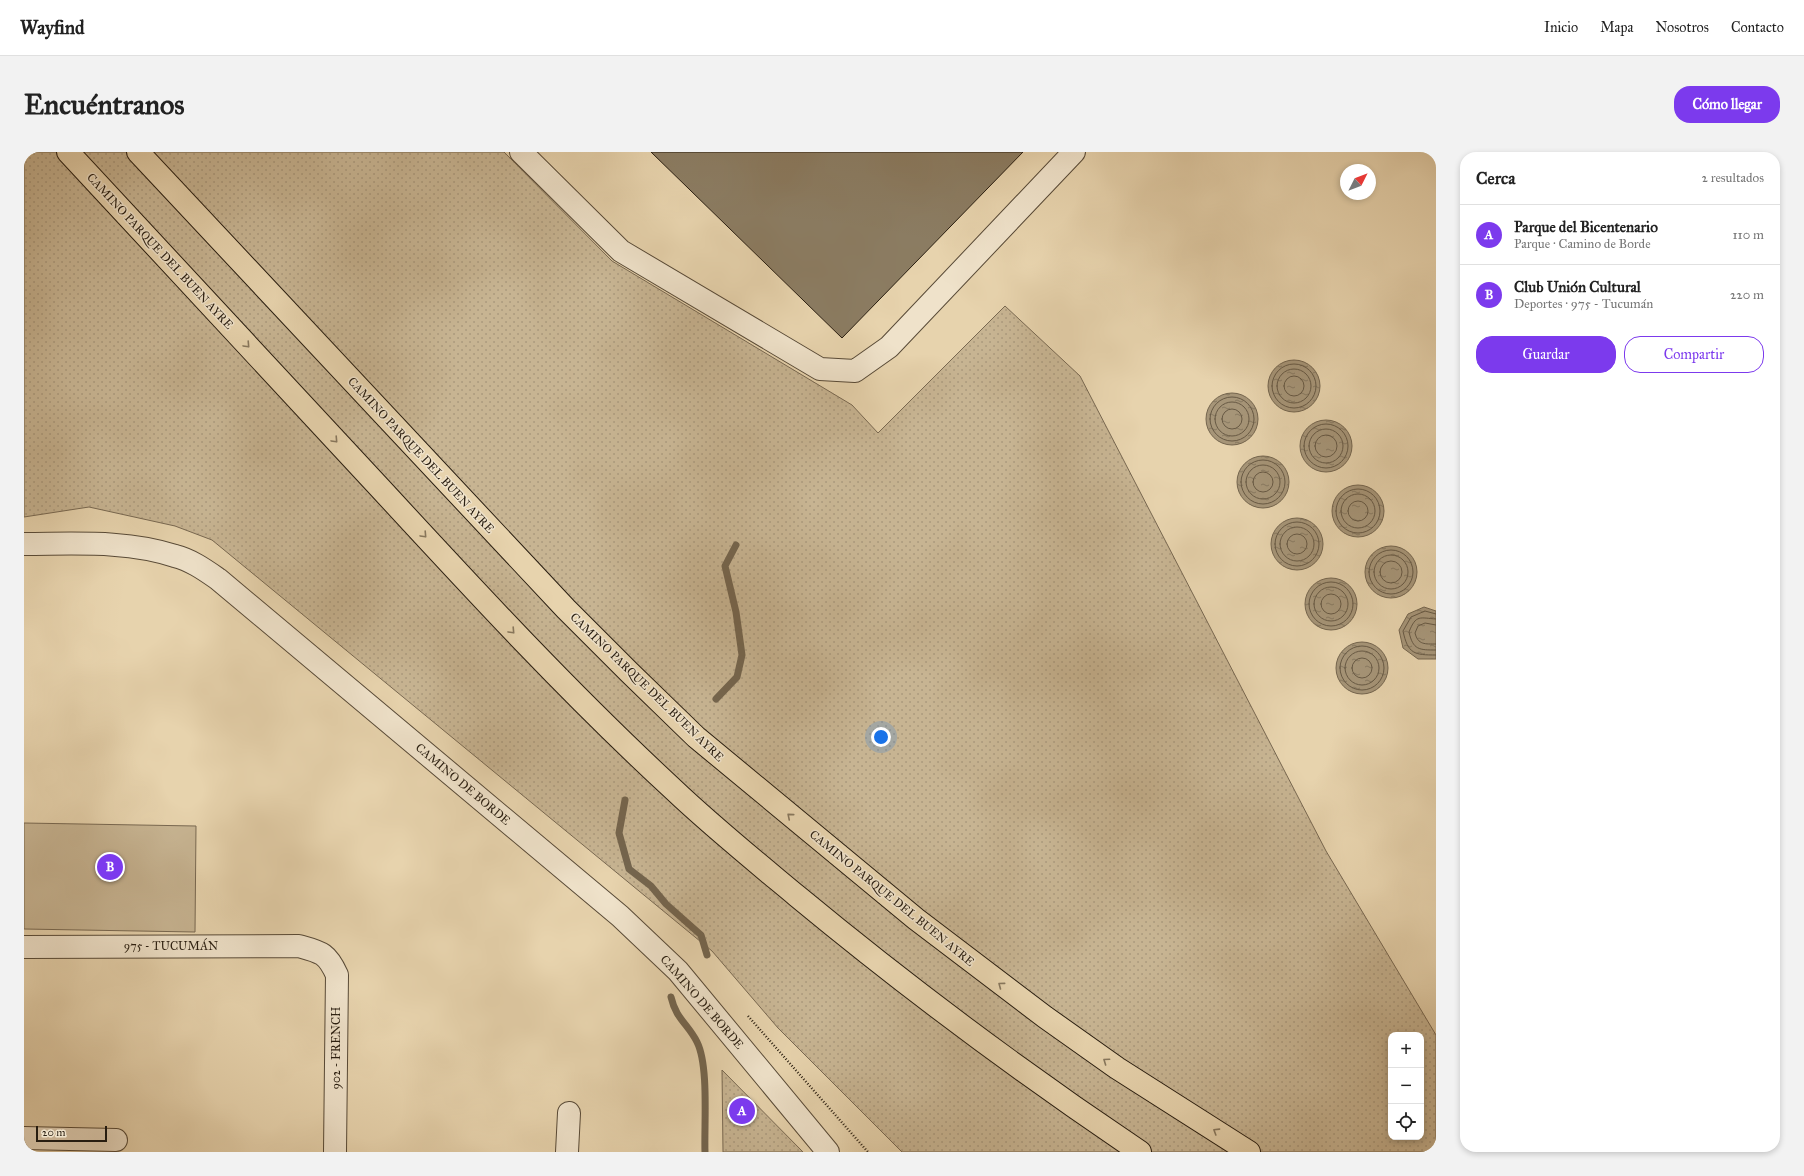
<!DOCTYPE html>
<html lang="es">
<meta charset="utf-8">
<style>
body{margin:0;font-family:"IM FELL Great Primer",serif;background:#f2f2f2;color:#222}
.controls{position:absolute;right:12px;bottom:12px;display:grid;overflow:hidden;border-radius:8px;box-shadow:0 2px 6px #0003}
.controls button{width:36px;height:36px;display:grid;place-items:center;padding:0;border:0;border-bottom:1px solid #e0e0e0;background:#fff;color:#222;font:20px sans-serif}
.compass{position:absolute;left:1316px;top:12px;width:36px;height:36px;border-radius:50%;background:#fff;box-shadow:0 2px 6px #0003;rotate:48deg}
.scale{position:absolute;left:12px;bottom:10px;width:71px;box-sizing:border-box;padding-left:4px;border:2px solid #281d10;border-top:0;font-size:11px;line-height:14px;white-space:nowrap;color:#281d10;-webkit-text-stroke:3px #efe2ca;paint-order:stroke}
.you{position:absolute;left:857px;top:585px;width:14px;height:14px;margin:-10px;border:3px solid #fff;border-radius:50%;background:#1a73e8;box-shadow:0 0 0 6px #1a73e833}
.badge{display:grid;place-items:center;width:26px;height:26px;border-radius:50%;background:#7c3aed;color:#fff;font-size:13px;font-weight:700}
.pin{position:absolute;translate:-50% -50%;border:2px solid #fff;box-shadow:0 1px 4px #0006}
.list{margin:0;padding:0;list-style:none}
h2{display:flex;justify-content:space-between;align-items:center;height:52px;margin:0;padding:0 16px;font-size:17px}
h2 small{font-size:13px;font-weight:400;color:#767676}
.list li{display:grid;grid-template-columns:26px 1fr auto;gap:12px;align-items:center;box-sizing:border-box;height:60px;padding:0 16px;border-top:1px solid #e0e0e0}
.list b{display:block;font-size:15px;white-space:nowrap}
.list p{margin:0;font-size:13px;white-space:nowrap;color:#767676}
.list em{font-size:13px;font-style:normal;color:#767676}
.actions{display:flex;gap:8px;padding:12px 16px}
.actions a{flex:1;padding:9px 0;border:1px solid #7c3aed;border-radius:16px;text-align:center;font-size:14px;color:#7c3aed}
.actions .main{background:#7c3aed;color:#fff}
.icon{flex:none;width:22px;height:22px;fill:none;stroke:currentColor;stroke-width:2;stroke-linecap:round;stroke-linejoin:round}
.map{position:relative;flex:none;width:1412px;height:1000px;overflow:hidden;border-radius:16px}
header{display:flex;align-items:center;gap:24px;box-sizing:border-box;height:56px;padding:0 20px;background:#fff;border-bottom:1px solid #e0e0e0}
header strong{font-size:19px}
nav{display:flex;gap:22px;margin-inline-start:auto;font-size:14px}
.intro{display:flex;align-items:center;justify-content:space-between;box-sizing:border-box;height:96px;padding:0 24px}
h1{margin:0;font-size:28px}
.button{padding:10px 18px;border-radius:16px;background:#7c3aed;color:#fff;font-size:14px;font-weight:700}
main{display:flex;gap:24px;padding:0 24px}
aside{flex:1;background:#fff;border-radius:16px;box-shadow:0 2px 6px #0003}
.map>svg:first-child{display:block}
</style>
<header>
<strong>Wayfind</strong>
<nav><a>Inicio</a><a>Mapa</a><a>Nosotros</a><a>Contacto</a></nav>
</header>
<div class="intro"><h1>Encuéntranos</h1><a class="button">Cómo llegar</a></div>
<main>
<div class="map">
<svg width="1412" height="1000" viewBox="0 0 1412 1000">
<defs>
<pattern id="green-dots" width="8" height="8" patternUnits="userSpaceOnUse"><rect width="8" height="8" fill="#c7b492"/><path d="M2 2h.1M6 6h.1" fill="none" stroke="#ab9a7d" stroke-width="1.8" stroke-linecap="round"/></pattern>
<pattern id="water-ripples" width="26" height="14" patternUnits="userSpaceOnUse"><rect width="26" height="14" fill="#a69578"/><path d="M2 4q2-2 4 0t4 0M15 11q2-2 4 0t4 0" fill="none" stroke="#877961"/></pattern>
</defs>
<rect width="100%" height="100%" fill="#e7d3ad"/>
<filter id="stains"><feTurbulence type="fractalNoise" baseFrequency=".005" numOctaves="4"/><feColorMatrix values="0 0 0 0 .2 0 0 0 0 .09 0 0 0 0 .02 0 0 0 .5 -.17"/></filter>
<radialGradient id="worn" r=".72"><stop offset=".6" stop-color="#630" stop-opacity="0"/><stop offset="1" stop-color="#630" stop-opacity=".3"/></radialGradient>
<path fill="url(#green-dots)" stroke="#786851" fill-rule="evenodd" d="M0,0H480L588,109L828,253L854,281L981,154L1056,224L1302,699L1412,883V1000H878L754,876L688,799L188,388L151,374L65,355L0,365ZM1367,883H1397V985H1367Z
M698,918L779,1000H699Z"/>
<path fill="#c7b492" stroke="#786851" d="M0,671L172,674L171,780L0,777Z"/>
<path fill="url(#water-ripples)" stroke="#74654e" d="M1244 234a26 26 0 1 1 52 0a26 26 0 1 1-52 0Z
M1182 267a26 26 0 1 1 52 0a26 26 0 1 1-52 0Z
M1276 294a26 26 0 1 1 52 0a26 26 0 1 1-52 0Z
M1213 330a26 26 0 1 1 52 0a26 26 0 1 1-52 0Z
M1308 359a26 26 0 1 1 52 0a26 26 0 1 1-52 0Z
M1247 392a26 26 0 1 1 52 0a26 26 0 1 1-52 0Z
M1341 420a26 26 0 1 1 52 0a26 26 0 1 1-52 0Z
M1281 452a26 26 0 1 1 52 0a26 26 0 1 1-52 0Z
M1400,455L1412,459V507H1394L1379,496L1375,478L1384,462Z
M1312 516a26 26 0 1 1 52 0a26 26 0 1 1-52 0Z"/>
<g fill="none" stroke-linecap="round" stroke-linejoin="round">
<path stroke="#675944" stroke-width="1" d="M1248 234a22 22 0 1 1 44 0a22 22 0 1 1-44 0Z
M1253 234a17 17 0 1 1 34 0a17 17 0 1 1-34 0Z
M1260 234a10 10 0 1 1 20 0a10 10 0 1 1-20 0Z
M1186 267a22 22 0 1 1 44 0a22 22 0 1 1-44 0Z
M1191 267a17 17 0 1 1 34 0a17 17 0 1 1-34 0Z
M1198 267a10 10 0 1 1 20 0a10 10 0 1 1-20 0Z
M1280 294a22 22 0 1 1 44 0a22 22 0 1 1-44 0Z
M1285 294a17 17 0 1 1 34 0a17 17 0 1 1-34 0Z
M1291 294a11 11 0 1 1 22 0a11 11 0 1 1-22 0Z
M1217 330a22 22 0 1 1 44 0a22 22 0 1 1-44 0Z
M1222 330a17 17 0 1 1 34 0a17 17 0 1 1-34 0Z
M1229 330a10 10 0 1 1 20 0a10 10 0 1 1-20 0Z
M1312 359a22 22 0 1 1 44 0a22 22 0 1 1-44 0Z
M1317 359a17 17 0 1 1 34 0a17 17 0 1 1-34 0Z
M1324 359a10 10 0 1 1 20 0a10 10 0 1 1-20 0Z
M1251 392a22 22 0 1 1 44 0a22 22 0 1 1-44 0Z
M1256 392a17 17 0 1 1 34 0a17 17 0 1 1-34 0Z
M1263 392a10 10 0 1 1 20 0a10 10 0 1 1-20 0Z
M1345 420a22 22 0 1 1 44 0a22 22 0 1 1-44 0Z
M1350 420a17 17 0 1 1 34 0a17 17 0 1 1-34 0Z
M1356 420a11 11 0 1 1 22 0a11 11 0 1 1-22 0Z
M1285 452a22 22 0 1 1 44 0a22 22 0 1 1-44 0Z
M1290 452a17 17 0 1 1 34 0a17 17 0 1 1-34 0Z
M1297 452a10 10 0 1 1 20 0a10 10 0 1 1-20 0Z
M1412,462L1401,459L1387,465L1379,479C1384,502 1390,503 1412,503
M1412,467C1396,466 1392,462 1385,480C1389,498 1395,498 1412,498
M1412,473L1401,471L1394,474L1391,481C1394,493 1401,492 1412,492
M1316 516a22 22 0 1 1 44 0a22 22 0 1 1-44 0Z
M1321 516a17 17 0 1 1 34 0a17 17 0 1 1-34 0Z
M1328 516a10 10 0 1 1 20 0a10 10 0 1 1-20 0Z"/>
<path stroke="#74654e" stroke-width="7" d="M692,547L713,525L718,503L712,460L701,414L712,393
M601,648L595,681L605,717L627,734L642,752L677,783L683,803
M647,845C652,867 664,872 673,890C685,914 680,972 681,1000"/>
</g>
<path fill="#8b7c62" stroke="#281d10" d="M627,0H999L818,186Z"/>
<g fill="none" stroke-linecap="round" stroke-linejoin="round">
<defs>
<path id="minor" d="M497,0L597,99L796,217L831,219L865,195L1050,0
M0,392C50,392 103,388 151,404C167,408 181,418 194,427L596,764L654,819L804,1000
M0,795L275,794C297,800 303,801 313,823L311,1000
M0,986L92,988
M543,1000L545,961"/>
<path id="highway" d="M44,0C148,112 252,224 356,336C451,439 546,542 650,638C689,675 731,709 773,744C883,835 997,920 1116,1000
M114,0L542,457L605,520L672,585L892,767L1021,865L1093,916L1225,1000"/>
</defs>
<use href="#minor" stroke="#584a37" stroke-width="24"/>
<use href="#highway" stroke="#281d10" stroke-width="24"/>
<path stroke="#281d10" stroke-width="2.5" stroke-dasharray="1 2" stroke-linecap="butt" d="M724,864L844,1000"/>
<use href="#minor" stroke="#efe2ca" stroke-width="22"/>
<use href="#highway" stroke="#e7d3ad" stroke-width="22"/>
</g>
<defs><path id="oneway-chevron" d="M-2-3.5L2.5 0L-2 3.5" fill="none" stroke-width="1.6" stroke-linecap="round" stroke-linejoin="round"/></defs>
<g stroke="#88785e">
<use href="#oneway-chevron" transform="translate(223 193) rotate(47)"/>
<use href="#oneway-chevron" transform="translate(311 288) rotate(47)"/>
<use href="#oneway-chevron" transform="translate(400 383) rotate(47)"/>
<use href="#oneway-chevron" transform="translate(488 479) rotate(47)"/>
<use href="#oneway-chevron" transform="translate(766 664) rotate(-140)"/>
<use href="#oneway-chevron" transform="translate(977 833) rotate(-143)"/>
<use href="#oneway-chevron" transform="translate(1082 909) rotate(-145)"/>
<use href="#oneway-chevron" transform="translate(1192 979) rotate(-148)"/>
</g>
<g text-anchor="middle" stroke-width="3" stroke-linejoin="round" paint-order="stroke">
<g font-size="12" fill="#281d10" stroke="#efe2ca">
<text transform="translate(136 99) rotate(47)" y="4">CAMINO PARQUE DEL BUEN AYRE</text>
<text transform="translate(397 303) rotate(47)" y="4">CAMINO PARQUE DEL BUEN AYRE</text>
<text transform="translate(623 535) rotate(44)" y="4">CAMINO PARQUE DEL BUEN AYRE</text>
<text transform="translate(439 632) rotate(40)" y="4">CAMINO DE BORDE</text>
<text transform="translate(868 746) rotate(39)" y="4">CAMINO PARQUE DEL BUEN AYRE</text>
<text x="147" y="798">975 - TUCUMÁN</text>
<text transform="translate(678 850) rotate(49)" y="4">CAMINO DE BORDE</text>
<text transform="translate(312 896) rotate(-90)" y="4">902 - FRENCH</text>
</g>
</g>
<rect width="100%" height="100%" filter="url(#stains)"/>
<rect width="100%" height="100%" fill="url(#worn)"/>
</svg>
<div class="controls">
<button>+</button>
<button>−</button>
<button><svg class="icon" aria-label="locate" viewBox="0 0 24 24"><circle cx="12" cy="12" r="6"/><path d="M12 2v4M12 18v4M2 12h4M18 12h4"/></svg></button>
</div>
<svg class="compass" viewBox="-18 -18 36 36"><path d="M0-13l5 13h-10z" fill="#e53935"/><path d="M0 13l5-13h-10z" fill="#767676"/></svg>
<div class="scale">20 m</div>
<div class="you"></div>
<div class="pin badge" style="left:718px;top:959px">A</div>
<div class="pin badge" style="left:86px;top:715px">B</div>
</div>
<aside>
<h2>Cerca<small>2 resultados</small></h2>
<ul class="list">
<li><span class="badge">A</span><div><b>Parque del Bicentenario</b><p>Parque · Camino de Borde</p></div><em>110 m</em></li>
<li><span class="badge">B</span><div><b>Club Unión Cultural</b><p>Deportes · 975 - Tucumán</p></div><em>220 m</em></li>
</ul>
<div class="actions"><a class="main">Guardar</a><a>Compartir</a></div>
</aside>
</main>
